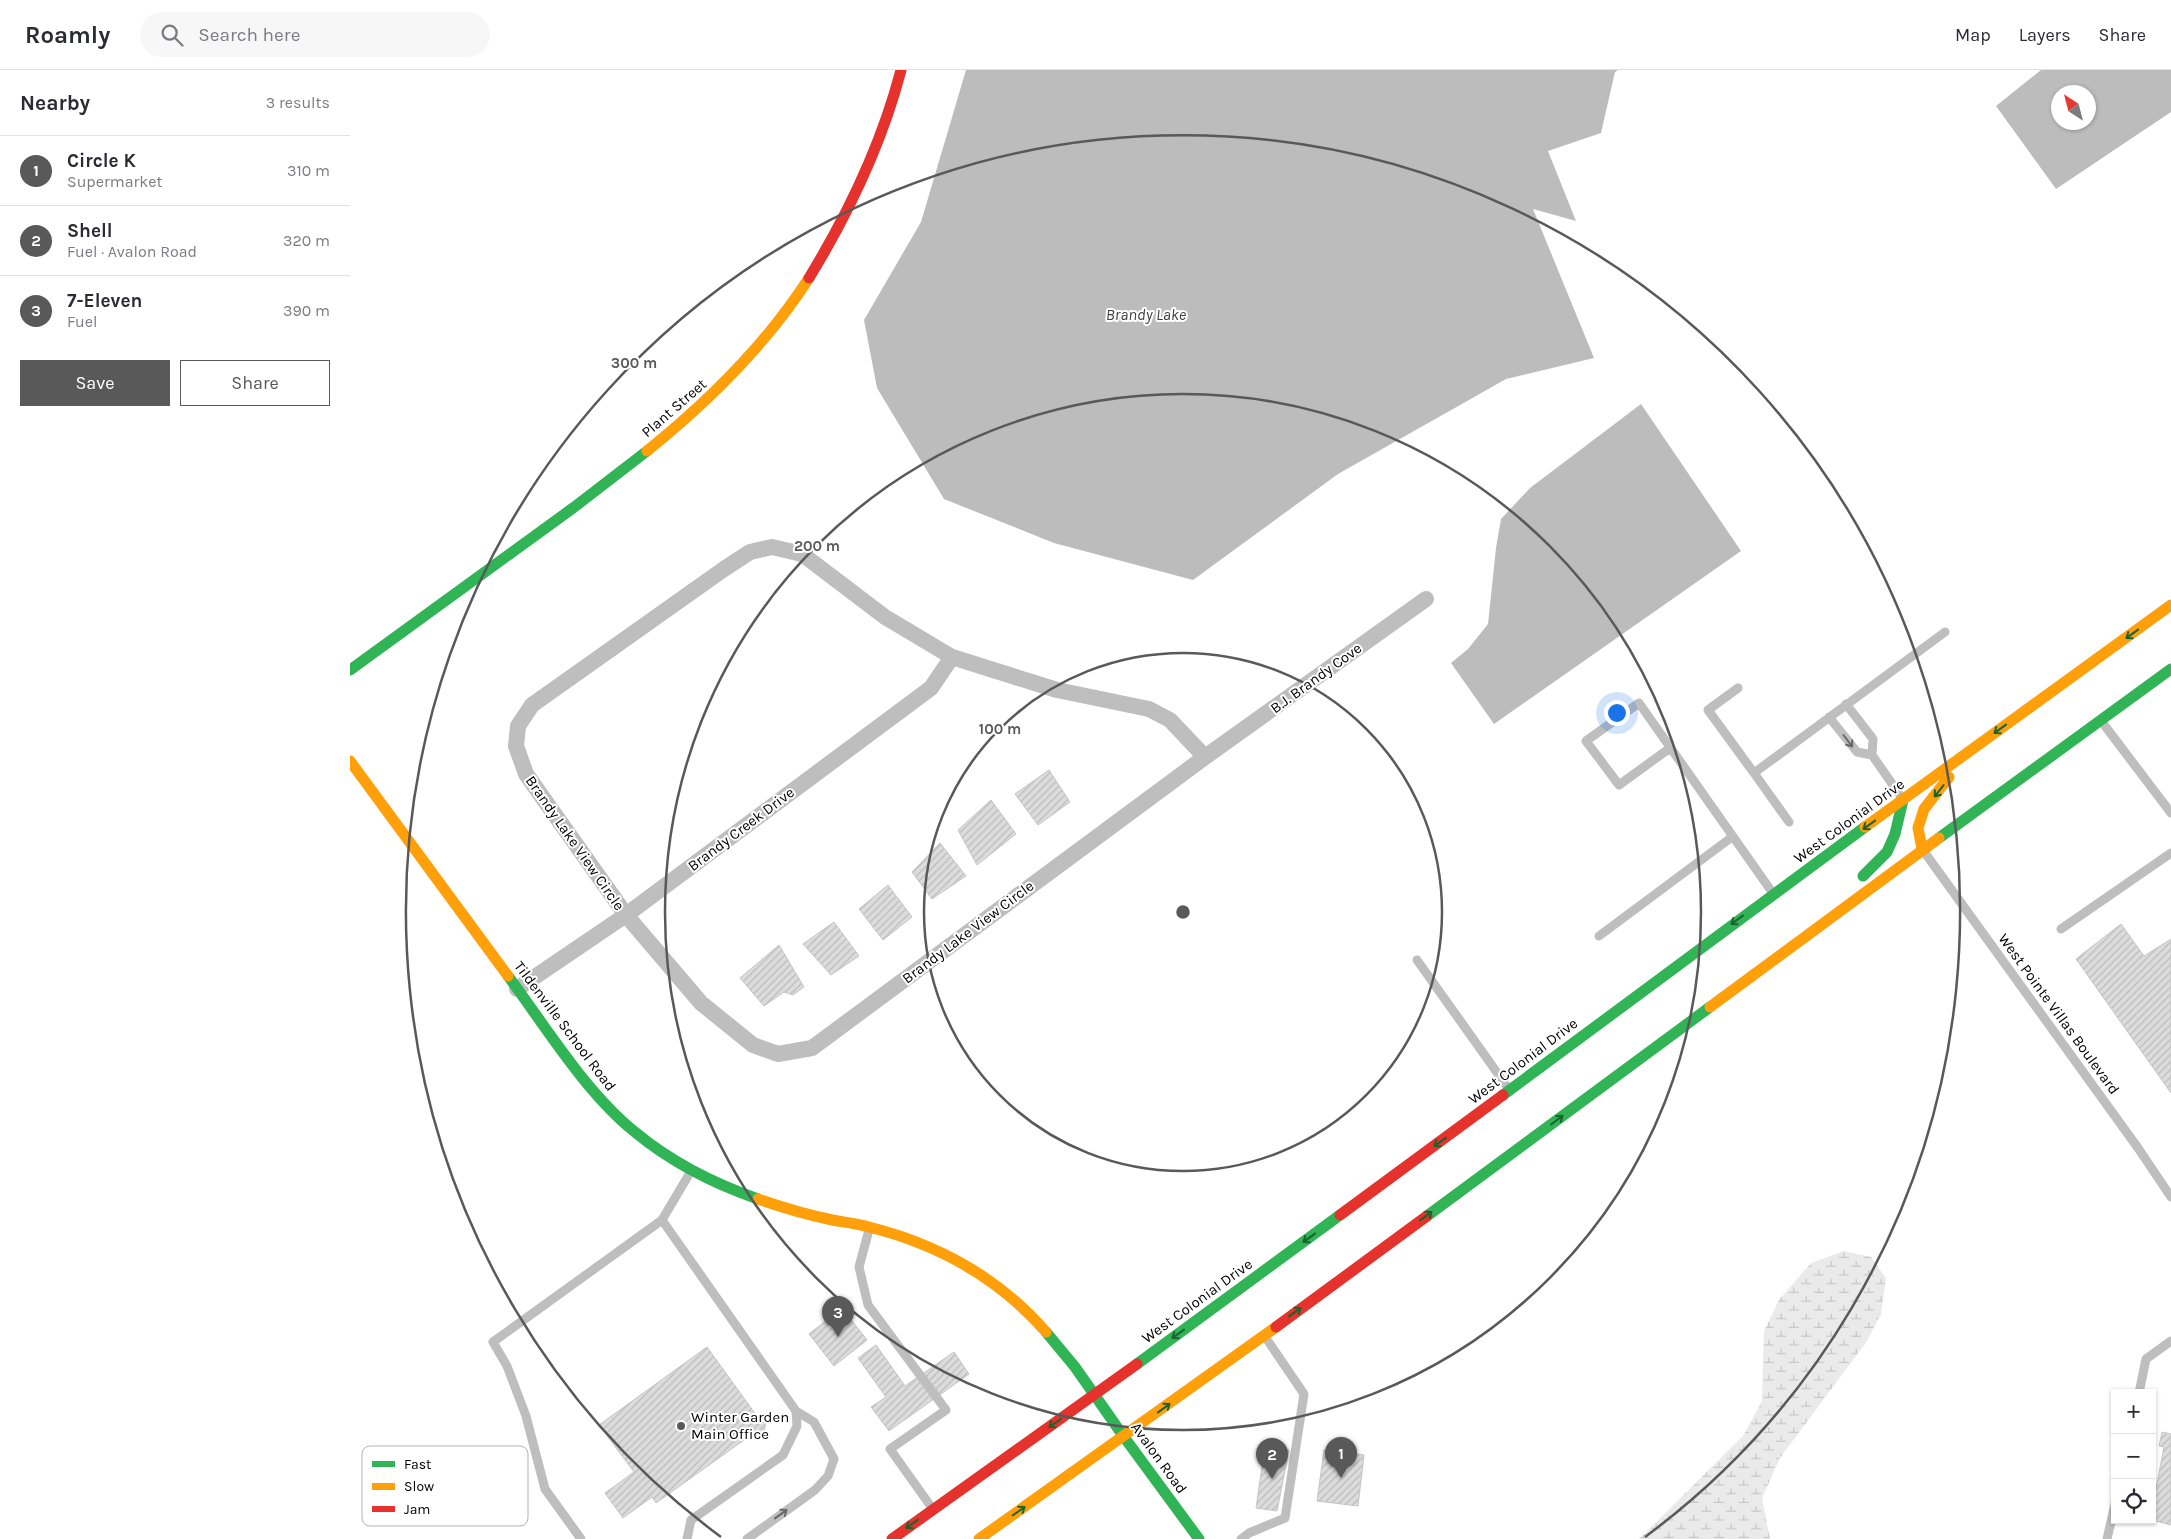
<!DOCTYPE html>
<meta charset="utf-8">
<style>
body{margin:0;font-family:Karla,sans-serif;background:#f7f7f7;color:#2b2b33}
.controls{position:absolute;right:15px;bottom:15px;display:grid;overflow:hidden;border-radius:0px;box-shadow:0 1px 4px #0004}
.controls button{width:45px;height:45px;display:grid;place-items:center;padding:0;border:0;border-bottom:1px solid #e1e1e2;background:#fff;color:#2b2b33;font:25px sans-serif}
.compass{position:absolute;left:1701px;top:15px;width:45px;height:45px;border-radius:50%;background:#fff;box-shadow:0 1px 4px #0004;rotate:324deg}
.you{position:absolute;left:1266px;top:642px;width:18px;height:18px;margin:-12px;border:4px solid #fff;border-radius:50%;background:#1a73e8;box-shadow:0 0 0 8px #1a73e833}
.badge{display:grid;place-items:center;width:32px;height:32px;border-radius:50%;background:#595959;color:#fff;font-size:16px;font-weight:700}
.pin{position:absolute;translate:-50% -41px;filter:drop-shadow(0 1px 2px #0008)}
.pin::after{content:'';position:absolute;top:26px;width:18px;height:15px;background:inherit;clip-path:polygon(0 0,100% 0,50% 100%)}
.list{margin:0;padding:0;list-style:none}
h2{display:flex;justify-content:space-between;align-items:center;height:65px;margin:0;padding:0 20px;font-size:21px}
h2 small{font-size:16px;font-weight:400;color:#7c7c81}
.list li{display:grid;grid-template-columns:32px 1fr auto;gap:15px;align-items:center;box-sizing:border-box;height:70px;padding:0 20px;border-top:1px solid #e1e1e2}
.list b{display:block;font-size:19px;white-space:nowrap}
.list p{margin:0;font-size:16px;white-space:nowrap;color:#7c7c81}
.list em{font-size:16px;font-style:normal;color:#7c7c81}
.actions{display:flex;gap:10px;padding:15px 20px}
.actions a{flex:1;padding:11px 0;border:1px solid #595959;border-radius:0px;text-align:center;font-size:18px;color:#595959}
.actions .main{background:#595959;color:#fff}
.icon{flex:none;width:28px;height:28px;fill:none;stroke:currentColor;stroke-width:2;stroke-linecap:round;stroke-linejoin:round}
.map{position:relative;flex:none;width:1821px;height:1469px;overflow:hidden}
header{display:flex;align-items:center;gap:30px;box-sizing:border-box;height:70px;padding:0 25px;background:#fff;border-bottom:1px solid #e1e1e2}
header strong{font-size:24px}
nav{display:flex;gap:28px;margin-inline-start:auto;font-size:18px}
.search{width:350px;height:45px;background:#f7f7f7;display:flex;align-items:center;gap:12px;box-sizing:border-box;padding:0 18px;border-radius:28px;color:#7c7c81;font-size:19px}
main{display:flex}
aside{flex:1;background:#fff}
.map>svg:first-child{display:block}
</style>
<header>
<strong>Roamly</strong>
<div class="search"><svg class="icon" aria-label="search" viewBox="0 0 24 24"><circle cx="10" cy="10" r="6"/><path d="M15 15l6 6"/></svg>Search here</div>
<nav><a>Map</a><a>Layers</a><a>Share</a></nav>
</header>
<main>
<aside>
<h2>Nearby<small>3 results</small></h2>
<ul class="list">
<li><span class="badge">1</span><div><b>Circle K</b><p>Supermarket</p></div><em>310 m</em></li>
<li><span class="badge">2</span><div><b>Shell</b><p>Fuel · Avalon Road</p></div><em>320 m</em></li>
<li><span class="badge">3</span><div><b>7-Eleven</b><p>Fuel</p></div><em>390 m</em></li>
</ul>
<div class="actions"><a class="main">Save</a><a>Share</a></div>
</aside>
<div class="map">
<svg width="1821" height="1469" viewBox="0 0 1821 1469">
<defs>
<pattern id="wetland-marsh" width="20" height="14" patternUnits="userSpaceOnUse" patternTransform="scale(1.25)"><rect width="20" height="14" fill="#eaeaea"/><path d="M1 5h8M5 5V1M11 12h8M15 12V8" fill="none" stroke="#c7c7c7"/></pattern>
<pattern id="building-hatch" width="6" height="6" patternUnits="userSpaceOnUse" patternTransform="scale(1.25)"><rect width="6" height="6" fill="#dcdcdc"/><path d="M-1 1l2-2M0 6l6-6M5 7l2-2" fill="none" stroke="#bbb"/></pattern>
</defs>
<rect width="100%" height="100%" fill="#fff"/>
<path fill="url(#wetland-marsh)" d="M1494,1181L1521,1187L1536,1208L1531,1244L1517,1271L1430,1388L1416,1419L1412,1428L1420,1469H1289L1393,1366L1412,1331L1414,1261L1429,1230L1461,1193Z"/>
<path fill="#bcbcbc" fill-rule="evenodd" d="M616,0H1268L1265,2L1251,63L1198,81L1226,151L1183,139L1244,288L1156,309L988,404L843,510L704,473L594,429L527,318L514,250L571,152Z
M1691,0H1821V42L1706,119L1646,36ZM1708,22H1738V52H1708Z
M1291,334L1391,481L1144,654L1101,593L1118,579L1138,554L1146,478L1151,449L1180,418Z"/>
<path fill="url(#building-hatch)" stroke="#c5c5c5" d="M699,700L720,732L688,755L665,724Z
M641,730L666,764L627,795L608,760Z
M590,773L616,806L582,829L562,802Z
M538,815L562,847L533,870L509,839Z
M484,852L509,886L481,905L453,874Z
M1771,854L1794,886L1821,869V1023L1726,889Z
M429,875L454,917L443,925L434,922L414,936L390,908Z
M492,1238L517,1270L484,1296L459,1264Z
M526,1275L555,1316L604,1282L619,1304L539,1361L521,1337L536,1327L508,1288Z
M357,1277L404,1342L403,1350L416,1352L414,1362L402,1360L401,1365L306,1433L302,1427L273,1448L255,1423L284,1402L249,1355Z
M1812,1362L1821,1364V1455L1802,1450V1439L1814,1377L1809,1376Z
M915,1376L939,1380L927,1441L906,1438Z
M974,1380L1014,1385L1008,1436L967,1431Z"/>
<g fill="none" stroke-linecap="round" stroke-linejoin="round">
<path stroke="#bebebe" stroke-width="9" d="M1388,618L1358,640L1404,703L1595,562
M1496,634L1523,669L1522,685L1552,728
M1479,647L1507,682L1522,685
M1752,652L1821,743
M1320,678L1269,715L1236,671L1289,633L1422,822
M1404,703L1439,752
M1575,783L1788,1078L1821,1127
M1711,859L1821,783
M1249,866L1382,767
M1067,890L1158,1018
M312,1150L341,1101
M519,1160L509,1197L518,1235L596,1340L540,1379L582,1438
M1789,1323L1796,1289L1821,1271
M231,1469L195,1419L176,1346L157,1296L143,1272L312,1150L446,1341L447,1356L433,1385L341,1450L337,1469
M397,1469L465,1420L478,1406L484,1389L464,1352L446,1341
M891,1469L899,1463L935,1448L954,1324L916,1268
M1757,1469L1765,1434"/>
<path stroke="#bebebe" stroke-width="16" d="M855,687L820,650L799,639L707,620L602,587L535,547L452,484L422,477L400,482L374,499L182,635L168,656L166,676L176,704L276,845L351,933L403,975L428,984L462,978L855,687L1076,529
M167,919L276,845L581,618L602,587"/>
<path stroke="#30b455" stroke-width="11" d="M0,600L223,438L297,381
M1589,768L1821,599
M1513,806L1537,782L1545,764L1553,730
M158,906C196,957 236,1023 285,1062C321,1092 365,1114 408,1129
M1153,1025L1515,757
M1077,1146L1360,937
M696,1262L725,1297L774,1367
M787,1294L990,1145
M774,1367L849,1469"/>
<path stroke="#ff9f0a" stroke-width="11" d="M297,381C359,331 416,275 459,208
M0,691L158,906
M1515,757L1821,535
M1572,779L1568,758L1574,739L1599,707
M1360,937L1589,768
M408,1129C431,1137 454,1144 478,1149C491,1152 505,1153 519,1157C587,1174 649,1208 696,1262
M629,1469L926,1257"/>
<path stroke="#e5322d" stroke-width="11" d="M459,208C498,144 532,73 551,0
M990,1145L1153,1025
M926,1257L1077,1146
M542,1469L787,1294"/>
</g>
<defs><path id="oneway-shaft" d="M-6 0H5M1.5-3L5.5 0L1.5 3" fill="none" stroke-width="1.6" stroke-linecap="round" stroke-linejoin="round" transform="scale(1.25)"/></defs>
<g stroke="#1a632f">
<use href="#oneway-shaft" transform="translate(1782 564) rotate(144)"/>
<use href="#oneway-shaft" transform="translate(1650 659) rotate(144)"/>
<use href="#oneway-shaft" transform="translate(1589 721) rotate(128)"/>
<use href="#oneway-shaft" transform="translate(1519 755) rotate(144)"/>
<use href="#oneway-shaft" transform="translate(1387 850) rotate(144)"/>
<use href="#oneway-shaft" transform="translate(1207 1050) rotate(-37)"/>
<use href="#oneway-shaft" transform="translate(1090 1072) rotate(144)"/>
<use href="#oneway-shaft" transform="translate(1076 1146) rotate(-36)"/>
<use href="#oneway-shaft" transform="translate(959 1168) rotate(144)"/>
<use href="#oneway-shaft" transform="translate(945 1242) rotate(-36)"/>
<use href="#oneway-shaft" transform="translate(828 1264) rotate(144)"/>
<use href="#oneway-shaft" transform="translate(814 1338) rotate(-36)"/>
<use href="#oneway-shaft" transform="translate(705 1353) rotate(145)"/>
<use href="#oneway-shaft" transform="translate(669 1441) rotate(-35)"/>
<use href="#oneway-shaft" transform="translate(562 1454) rotate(144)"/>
</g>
<g stroke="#686868">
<use href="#oneway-shaft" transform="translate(1498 671) rotate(53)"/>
<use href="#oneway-shaft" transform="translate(431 1444) rotate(-36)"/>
</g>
<g fill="none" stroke="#595959" stroke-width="2.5">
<circle cx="833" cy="842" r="259"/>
<circle cx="833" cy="842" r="518"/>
<path d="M371 1467A777 777 0 1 1 1295 1467"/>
</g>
<circle fill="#595959" stroke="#fff" stroke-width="2" cx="331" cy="1356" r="5"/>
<g text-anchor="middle" stroke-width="4" stroke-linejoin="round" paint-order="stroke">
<g font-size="15" fill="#000" stroke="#fff">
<text transform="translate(324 338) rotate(-41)" y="5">Plant Street</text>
<text transform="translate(966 608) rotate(-36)" y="5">B.J. Brandy Cove</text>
<text transform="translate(1499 751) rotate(-36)" y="5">West Colonial Drive</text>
<text transform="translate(391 759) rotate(-37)" y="5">Brandy Creek Drive</text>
<text transform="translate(225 773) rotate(55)" y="5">Brandy Lake View Circle</text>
<text transform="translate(618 862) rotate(-37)" y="5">Brandy Lake View Circle</text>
<text transform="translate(1709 944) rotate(54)" y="5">West Pointe Villas Boulevard</text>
<text transform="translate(215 956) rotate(53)" y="5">Tildenville School Road</text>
<text transform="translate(1173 991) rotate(-37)" y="5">West Colonial Drive</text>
<text transform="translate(847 1231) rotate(-36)" y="5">West Colonial Drive</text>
<text transform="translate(809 1388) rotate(54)" y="5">Avalon Road</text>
</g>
<g font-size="15" fill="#000" stroke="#fff" text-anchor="start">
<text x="341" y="1352">Winter Garden<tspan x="341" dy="17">Main Office</tspan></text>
</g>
<g font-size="16" font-style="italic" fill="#404040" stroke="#fff">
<text x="796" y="250">Brandy Lake</text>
</g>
</g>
<rect x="12" y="1376" width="166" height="80" rx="8" fill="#fff" stroke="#b2b2b2" stroke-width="1"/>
<rect x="22" y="1391" width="23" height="6" fill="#30b455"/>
<rect x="22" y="1413" width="23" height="7" fill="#ff9f0a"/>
<rect x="22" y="1436" width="23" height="6" fill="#e5322d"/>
<g font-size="14" fill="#000">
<text x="54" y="1399">Fast</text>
<text x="54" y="1421">Slow</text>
<text x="54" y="1444">Jam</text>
</g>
<circle cx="833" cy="842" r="8" fill="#595959" stroke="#fff" stroke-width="2.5"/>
<g font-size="15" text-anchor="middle" font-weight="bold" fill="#595959" stroke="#fff" stroke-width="4" stroke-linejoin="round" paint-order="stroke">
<text x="284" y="298">300 m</text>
<text x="467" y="481">200 m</text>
<text x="650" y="664">100 m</text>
</g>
</svg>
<div class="controls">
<button>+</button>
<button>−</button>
<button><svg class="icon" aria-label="locate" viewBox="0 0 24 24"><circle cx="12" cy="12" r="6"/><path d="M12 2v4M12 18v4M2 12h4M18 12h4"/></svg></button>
</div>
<svg class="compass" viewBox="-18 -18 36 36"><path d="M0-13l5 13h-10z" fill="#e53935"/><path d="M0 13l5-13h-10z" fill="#7c7c81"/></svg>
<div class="you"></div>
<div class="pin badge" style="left:991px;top:1408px">1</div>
<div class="pin badge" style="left:922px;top:1409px">2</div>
<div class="pin badge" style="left:488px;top:1267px">3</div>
</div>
</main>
